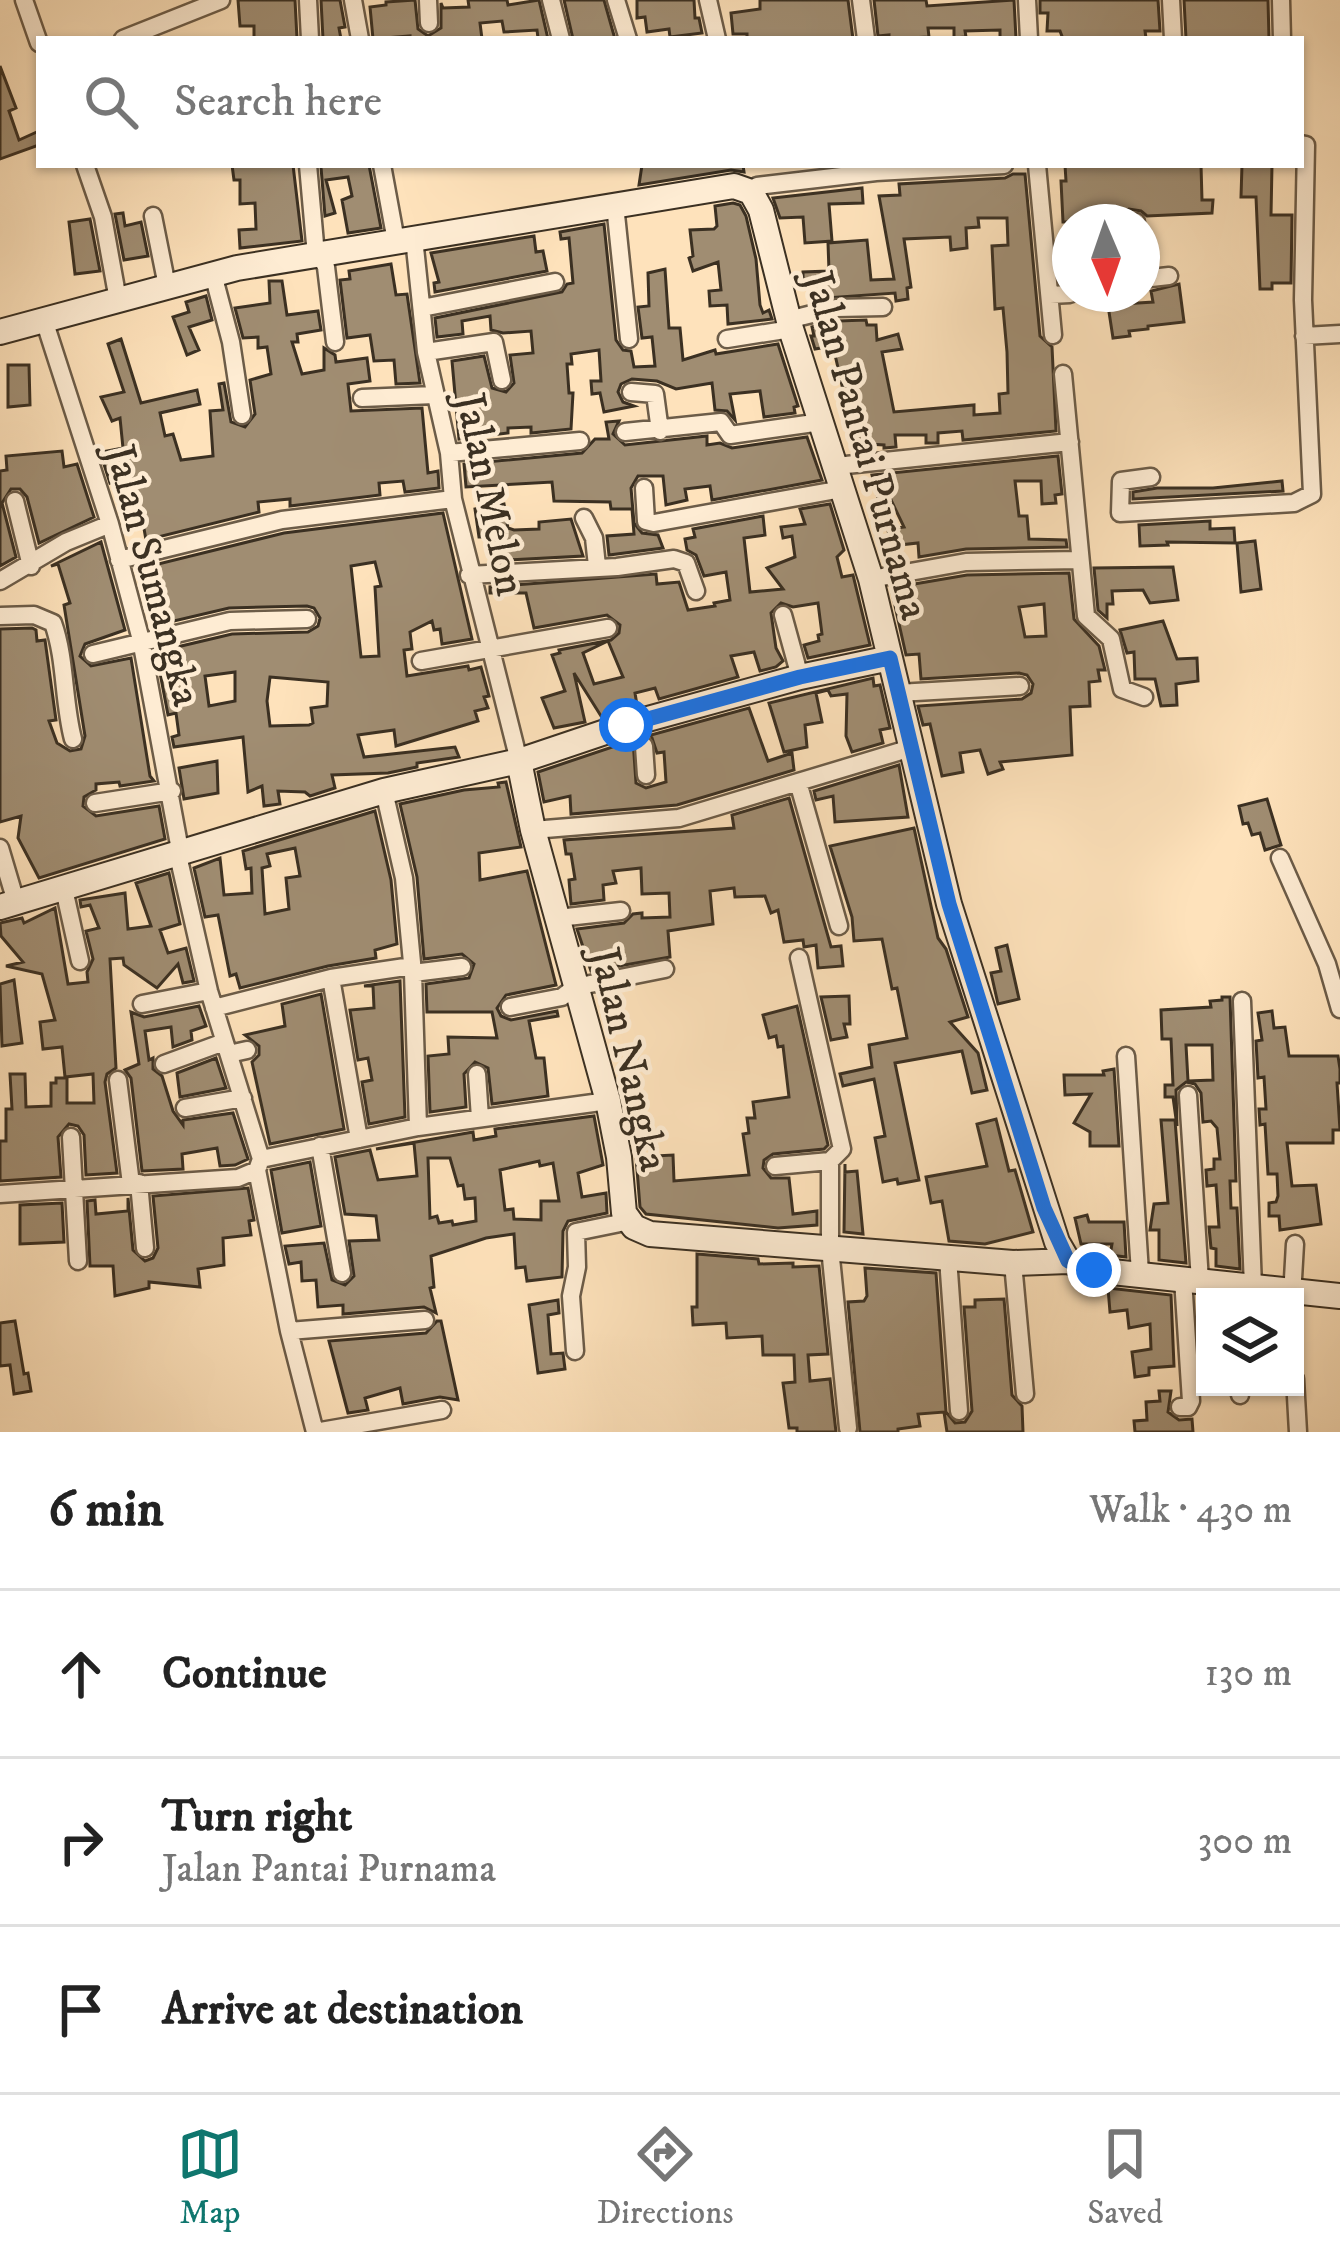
<!DOCTYPE html>
<meta charset="utf-8">
<style>
body{margin:0;font-family:"IM FELL DW Pica",serif;background:#f2f2f2;color:#222}
.controls{position:absolute;right:36px;bottom:36px;display:grid;overflow:hidden;border-radius:0px;box-shadow:0 3px 9px #0004}
.controls button{width:108px;height:108px;display:grid;place-items:center;padding:0;border:0;border-bottom:3px solid #e0e0e0;background:#fff;color:#222;font:60px sans-serif}
.compass{position:absolute;left:1052px;top:204px;width:108px;height:108px;border-radius:50%;background:#fff;box-shadow:0 3px 9px #0004;rotate:178deg}
.stop{position:absolute;width:36px;height:36px;margin:-27px;border:9px solid #1a73e8;border-radius:50%;background:#fff}
.stop.end{background:#1a73e8;border-color:#fff;box-shadow:0 3px 12px #0008}
.list{margin:0;padding:0;list-style:none}
h2{display:flex;justify-content:space-between;align-items:center;height:156px;margin:0;padding:0 48px;font-size:51px}
h2 small{font-size:39px;font-weight:400;color:#767676}
.list li{display:grid;grid-template-columns:78px 1fr auto;gap:36px;align-items:center;box-sizing:border-box;height:168px;padding:0 48px;border-top:3px solid #e0e0e0}
.list b{display:block;font-size:45px;white-space:nowrap}
.list p{margin:0;font-size:39px;white-space:nowrap;color:#767676}
.list em{font-size:39px;font-style:normal;color:#767676}
.icon{flex:none;width:66px;height:66px;fill:none;stroke:currentColor;stroke-width:2;stroke-linecap:round;stroke-linejoin:round}
.map{position:relative;flex:none;width:1340px;height:1432px;overflow:hidden}
.search{position:absolute;background:#fff;box-shadow:0 3px 9px #0004;left:36px;right:36px;top:36px;height:132px;display:flex;align-items:center;gap:30px;box-sizing:border-box;padding:0 42px;border-radius:0px;color:#767676;font-size:45px}
.sheet{height:660px;background:#fff}
nav{display:flex;justify-content:space-around;align-items:center;box-sizing:border-box;height:168px;border-top:3px solid #e0e0e0;background:#fff;font-size:33px;color:#767676}
nav a{display:grid;justify-items:center;gap:6px}
nav .on{color:#0f766e}
.map>svg:first-child{display:block}
</style>
<div class="map">
<svg width="1340" height="1432" viewBox="0 0 1340 1432">
<rect width="100%" height="100%" fill="#fee2bb"/>
<filter id="stains"><feTurbulence type="fractalNoise" baseFrequency=".00167" numOctaves="4"/><feColorMatrix values="0 0 0 0 .2 0 0 0 0 .09 0 0 0 0 .02 0 0 0 .5 -.17"/></filter>
<radialGradient id="worn" r=".72"><stop offset=".6" stop-color="#630" stop-opacity="0"/><stop offset="1" stop-color="#630" stop-opacity=".3"/></radialGradient>
<path fill="#a08d72" stroke="#3b3022" stroke-width="3" fill-rule="evenodd" d="M238,0H295L297,39H254V26H240Z
M321,0H340L345,27L339,28L341,39H323Z
M415,0L418,29L428,36L441,28V3L443,8L469,7L468,0H507L508,5L539,0L548,39L538,38L537,30L504,32L502,21L480,23L482,39H410V36L373,39L370,7L386,5V2Z
M564,0H604L615,39H573Z
M637,0H694L695,18H699L702,33L670,37L669,29L647,32L645,17L637,18Z
M760,0H848L853,39H747V34H733L731,13L760,9Z
M874,0H926L927,6L1014,0L1016,39H1000V30L965,31L966,37L954,38V28H928L929,37L889,39V35L878,36Z
M1040,0H1158L1160,31H1145L1146,38L1063,39L1060,31H1047L1048,13H1040Z
M1184,0H1268L1269,39H1186Z
M0,66L16,108L9,111L19,140L39,131V145L0,159Z
M232,165H293L302,241L240,248L239,230L256,229L255,203L240,204V180H234Z
M328,165H369L381,228L348,233L342,200L352,196L348,177L326,180L335,213L325,216L321,167Z
M642,165H743L744,172L731,170L639,185Z
M1065,165H1201L1202,200H1213L1212,213L1147,216L1141,211L1129,209L1108,222H1063L1061,181H1066Z
M1242,165H1272L1271,215H1292L1291,283H1272V289H1260L1256,197H1241Z
M1013,174H1025L1040,336L1052,347L1056,431L963,440L962,431L938,433V443H926V435H895L896,447L884,448V445L851,443L847,426L860,423L850,392L844,394L833,346L815,349L811,336H814L812,327L838,321L866,320L867,325H876L877,340L898,334L902,349L882,352L894,412L974,405V415L1000,413L999,394L1008,393L1007,352L1003,308L995,309L992,246L1008,245L1007,218H978L979,227L966,228L967,248L951,250L950,237L904,239L911,287L907,288L908,299L896,301L895,293L812,299V288L803,289V272L829,271L828,243L867,240L871,280L894,279L879,196L900,195L899,184L1005,178Z
M862,188L863,203L829,204L832,241L805,243L803,217L780,218L773,198Z
M733,203L740,205L746,216L756,259L760,305L763,313L769,310L772,319L728,324L727,305L710,306L709,291L721,290L718,262L693,271L689,258L693,256L690,230L714,229L717,226L715,206Z
M123,213L125,226L141,222L148,256L124,260L115,214Z
M90,219L100,271L75,274L69,222Z
M604,224L616,340L623,350L631,351L634,367L655,366L652,337L642,338L638,307L649,306L648,273L665,269L669,328H680L683,360L715,350L716,354L778,344L798,406L794,407L795,413L764,417L760,391L730,394L735,420L727,411L715,410L712,383L676,389L657,381L632,379L621,384L618,392L623,402L634,406L604,412L600,393L592,394L591,381H601L599,350L571,354L572,364H567L569,393H573L571,429L531,433V427L508,428V433L459,439L452,361L484,356L492,388L506,392L514,383L510,355L533,353L531,331L503,333L491,330L490,316L462,321L463,334L437,337L435,318L562,292L567,284L573,283L569,238L561,239L560,232Z
M534,236L536,252L543,251L547,271L435,292L434,283L439,282L431,253Z
M391,264L396,295L407,294L420,383L396,384L394,360L374,361L370,335L347,338L340,280L350,279L349,271Z
M269,281H282L287,315L318,311L321,330L297,334L298,342H292L302,374L324,370V348L335,355L336,362L367,358L370,381L348,384L351,411L422,408L428,473L438,471L439,488L405,492L403,481L379,483L380,495L290,506V499L258,502L259,512L146,540L143,523L136,525L126,478L110,483L102,458V452L123,448L120,418L112,421L101,397L124,392L108,344L121,339L141,403L197,390L200,404L160,413L165,436L173,434L181,460L213,456L210,411L223,410L219,384L224,383L231,422L245,427L255,414L250,380L271,374L267,347L258,348V337L243,338L235,308L270,303Z
M1179,284L1184,322L1148,326V329L1129,331L1130,336L1113,338L1107,299L1122,298L1123,304L1153,302L1151,291Z
M206,296L212,320L189,327L199,350L187,355L173,317L189,312L186,302Z
M8,365H29L30,405L8,407Z
M619,421L613,434L625,445L707,436V445L720,443L732,448L807,437L822,480L712,500L710,486L685,489L687,500L666,505L663,476H638L631,488L634,523L642,533L658,535L663,548L609,555L607,536L634,534L632,509H611L610,502L554,501L552,482L466,487L464,464L582,453L595,439H609L606,422Z
M62,451L64,467L77,464L94,517L39,543L27,497L20,489H11L2,503L16,557L0,566V471L7,470L6,456Z
M1058,456L1062,494L1055,495L1056,503L1042,504L1041,481H1015L1019,516H1027L1029,539L1066,540L1067,547L966,549L919,557L918,543L890,546L888,529L904,527L891,500L879,502L872,475Z
M1282,481L1283,491L1133,499V492L1157,488H1213Z
M504,504L508,528L514,530L539,529V522L571,519L583,556L491,561L490,537H479L475,509Z
M830,504L844,550L837,557L842,577L853,575L870,645L808,658L804,645L819,641L818,635L822,634L818,603L793,607L781,603L771,613L776,648L783,661L776,667L760,671L754,652L731,656L738,677L659,699L655,688L635,693L637,705L601,716L574,673L585,722L554,728L542,698L565,691L552,655L560,653L559,650L611,640L619,633L620,625L607,615L534,628L526,593H490V587L656,574L657,584L679,582L688,610L715,606L714,603L730,600L726,572L704,576L696,555L687,550L685,539L695,537L693,529L763,516L765,535L744,538L750,592L783,589L767,568L795,557L792,536L783,538L781,527L805,524L800,509ZM608,641L623,677L594,684L583,653Z
M443,513L472,639L442,644L440,629L434,630L432,621L410,632L412,649L404,650L407,676L468,666L469,670L481,667L489,696L484,697L488,708L475,711L478,721L396,746L394,730L358,735L364,757L455,747L459,757L417,763V767L388,773L332,775L335,788L310,796L305,792L278,791L280,804L264,806L262,786L248,792L243,737L174,747L172,737L179,735L176,713L168,715L156,652L232,634L308,632L318,626L320,618L314,608L307,606L229,608L174,621L173,617L161,619L159,608L151,609L149,584L154,583L150,566L284,533ZM375,562L381,586L375,587L379,656L361,657L351,566ZM235,672V701L209,706L205,676ZM270,677L328,682L327,706L311,708L313,723L309,725L270,726L267,701Z
M1210,521V529L1234,528L1235,543L1167,542L1168,545L1140,546L1139,525Z
M1255,541L1261,589L1241,592L1237,543Z
M101,542L125,630L85,644L80,656L91,666L131,658L150,776L154,781L120,786L119,782L96,784V790L84,797L83,806L96,816L159,806L165,839L39,878L18,838L21,816L0,822V629L32,628L36,630L37,641L45,640L56,720L49,721L57,743L70,751L81,749L85,736L64,605L70,603L58,564L51,566Z
M1173,567L1178,600L1150,603L1143,590L1112,591L1113,604H1107V618L1098,610L1094,568Z
M1069,573L1074,619L1099,646L1105,670H1098L1100,681L1089,682L1090,706L1070,707L1072,755L1000,762L1003,769L988,774L980,750L960,753L963,772L942,776L930,724L923,725L918,706L1022,699L1031,693L1033,684L1027,675L1019,673L921,679L919,654L906,655L891,588L967,575ZM1044,604L1046,636L1025,637L1019,607Z
M1163,621L1177,659L1197,658L1198,681L1176,684L1177,705L1161,706L1155,679H1135L1134,652L1127,653L1120,630Z
M873,678L874,686L880,685L890,728L880,730L883,743L852,752L846,736L847,694L831,696L828,690L816,693L822,722L805,725L807,747L784,752L769,703Z
M749,708L768,761L792,753L794,770L677,805L571,814L570,796L544,802L538,772L633,740L636,783L646,788L666,782L664,752L657,753L651,735Z
M217,761L218,793L184,799L179,768Z
M899,765L908,817L835,822L833,796L816,800L814,791Z
M506,782L521,847L479,853L480,880L527,871L556,985L506,995L497,1008L501,1016L511,1020L557,1011L558,1016L529,1021L536,1058H544L548,1096L492,1104L488,1068L475,1062L464,1074L466,1107L430,1112L428,1056L449,1054L448,1037L497,1038L492,1012H427L426,984L469,978L474,964L462,954L424,959L417,877L400,804L464,790L499,787L498,783Z
M789,798L831,947L841,946L843,966L818,968L816,945L804,947L803,940L784,942L778,910L771,913L765,896L735,897L734,888L710,891L713,924L668,931L670,957L591,971L577,929L624,923L633,914L642,913V918L670,917L669,893L642,894L641,868L613,871L616,883L603,885L604,900L571,904L569,880L575,879L571,854H566L564,840L734,828L732,815Z
M1267,799L1281,845L1265,850L1260,833L1252,835L1248,823L1243,824L1239,806Z
M375,811L391,880L397,944L375,950L376,958L328,966L240,988L236,974L230,976L218,915L205,917L194,868L220,858L224,895L252,893L251,868L246,869L243,851ZM295,848L300,876L286,878L289,909L265,914L262,868L270,866L267,854Z
M914,828L938,938L946,949L968,1017L950,1022L978,1053L987,1090L972,1093L962,1051L895,1063L919,1180L898,1184L897,1179L883,1182L875,1138L885,1136L874,1079L843,1086L840,1074L872,1067L869,1045L907,1038L897,988L892,989L882,939L854,941L852,917L830,846Z
M169,873L180,924L160,930L168,953L186,948L194,981L183,983L178,964L157,988L124,965L123,958L110,959L116,1068L107,1074L105,1082L117,1173L86,1175L84,1135L78,1126L69,1124L58,1137L61,1177L0,1181V1141H6V1109H12L10,1074H25L26,1107L51,1106V1083H56V1078H67V1103H94L93,1074L65,1077L62,1047L43,1049L40,1022L55,1020L42,974L6,966L23,962L1,936L0,923L22,918L24,923L55,908L68,984L88,982L87,972L93,959L86,931L99,928L90,905L81,907L80,900L125,893L128,929L151,926L136,883Z
M1007,945L1019,999L998,1004L991,973L1001,971L996,948Z
M14,980L22,1043L2,1046L0,984Z
M400,981L405,1117L369,1124L362,1082L372,1080L368,1058L358,1060L350,1010L374,1008L373,986H364Z
M321,994L344,1129L270,1144L252,1062L259,1055V1046L245,1035L285,1026L282,1004Z
M849,996L850,1024H844L847,1037L831,1040L821,997Z
M1222,997H1230L1236,1181H1230L1231,1208H1237L1240,1269L1216,1266V1249L1211,1248L1209,1227H1219L1216,1185L1207,1186L1206,1170L1214,1169V1159H1220L1217,1128L1211,1121L1203,1122L1201,1093L1195,1084L1186,1082L1176,1090L1177,1126L1173,1097H1165V1085H1173L1171,1039H1162L1161,1010L1211,1007L1210,1001L1222,1000ZM1186,1045H1212L1213,1080L1188,1081Z
M199,1006L206,1026L191,1031L192,1040L173,1047L171,1027L145,1031L149,1060L153,1058V1069L162,1076L173,1111L183,1125V1120L233,1113L248,1159L235,1165L220,1166L217,1148L182,1154L183,1169L142,1171L131,1078L125,1070L139,1064L131,1012L144,1017Z
M797,1006L828,1145L824,1149L773,1154L764,1160L763,1168L771,1178H789L793,1214L817,1211V1225L778,1228L646,1214L640,1207L636,1157L673,1155L674,1181L749,1175L743,1134L749,1133L747,1118H755L753,1102L789,1097L783,1046L778,1047L776,1036L769,1038L763,1015Z
M1272,1011L1274,1028L1285,1027L1289,1056H1338L1340,1069V1083H1337L1340,1130H1333V1143H1287L1292,1186L1316,1185L1321,1224L1280,1230L1279,1216H1269V1203L1276,1202L1278,1196L1277,1174H1268L1265,1124L1260,1125L1259,1109H1266L1264,1077L1258,1078L1256,1041L1262,1040L1258,1013Z
M216,1058L226,1088L180,1097L177,1073Z
M1114,1069L1119,1146H1090V1132L1074,1123L1091,1094L1065,1095L1064,1075H1104L1103,1071Z
M594,1116L603,1165L578,1173L582,1197L606,1193L607,1213L568,1221L563,1231L562,1277L527,1281L525,1267L516,1268L514,1234L486,1238L431,1256L434,1287L430,1288L436,1313L424,1307L343,1314V1305L318,1307L316,1280L302,1281L301,1262L289,1264L285,1246L324,1243L332,1280L345,1285L354,1276L349,1241L379,1240L376,1216L345,1214L335,1157L370,1150L378,1180L417,1176L414,1143L376,1149L473,1132L474,1140L496,1136L495,1129ZM428,1158H450L458,1186L463,1185L465,1199L475,1198L476,1221L453,1225L452,1221L439,1223L437,1216L430,1218ZM539,1161L540,1166L553,1163L559,1201H541V1220L514,1219L513,1209L505,1210L500,1170Z
M996,1119L1009,1171L1015,1170L1033,1232L985,1244L949,1241L942,1201L931,1203L926,1177L987,1166L977,1124Z
M1161,1120H1175L1186,1263L1159,1260V1230H1150L1154,1204L1168,1203Z
M310,1162L321,1226L282,1233L271,1170Z
M845,1164V1172L857,1171L863,1234L844,1232Z
M248,1188L254,1220L249,1221L251,1235L223,1238L224,1265L198,1269L200,1287L149,1282V1288L115,1296L113,1266H90L87,1201L95,1200L96,1214L128,1211V1198L133,1250L145,1261L153,1258L158,1248L153,1196Z
M62,1203L64,1242L20,1244V1205Z
M1087,1215L1089,1222H1124L1126,1257L1110,1255L1112,1244H1081L1075,1218Z
M697,1254L758,1259L759,1264L793,1263V1267L819,1266L828,1354L808,1355L810,1381L830,1379L836,1432H797V1428H789L783,1383L795,1382L794,1355H763L762,1336L727,1338L726,1323L693,1325L692,1307H697Z
M865,1268L936,1273L946,1412L955,1423L965,1422L972,1411L964,1307H975V1300L1004,1299L1012,1395L1022,1406L1023,1432H947L944,1412L918,1414L920,1426L898,1429V1432H860L848,1302L864,1301L867,1296Z
M1108,1288L1171,1295L1174,1366L1149,1368V1375L1135,1377L1132,1352L1151,1349L1150,1324L1129,1328L1127,1310L1110,1312Z
M558,1300L559,1313L548,1315L551,1354L563,1353L565,1369L538,1373L529,1305Z
M15,1321L24,1374L28,1373L31,1391L14,1394L10,1365L0,1366V1323Z
M437,1321H441L458,1400L440,1397L403,1404L400,1388L365,1398L368,1410L348,1413L329,1341L426,1333Z
M1159,1391H1171L1168,1412L1179,1420L1192,1419L1193,1432H1135L1134,1421L1147,1420L1146,1402L1160,1401Z"/>
<g fill="none" stroke-linecap="round" stroke-linejoin="round">
<defs>
<path id="street" d="M24,0L39,43
M308,0L310,39
M353,0L360,39
M428,0L429,23
M551,0L561,39
M616,0L628,39
M708,0L717,39
M861,0L866,39
M1027,0L1029,39
M1171,0L1173,39
M1281,0L1282,39
M123,39L221,0
M85,165L103,217L118,300
M308,165L315,244L326,267L335,342
M382,165L396,241
M1037,165L1053,335
M751,192L757,186L876,172L1004,165
M615,205L629,339
M153,216L167,286
M1129,222H1136
M414,238L426,352L449,453L453,499L519,761
M213,274L231,342L242,415
M1142,279L1169,276
M1050,295L1070,294
M422,308L555,282
M788,320L836,308L883,307
M45,323L110,524L141,640L180,850
M1304,336L1340,334
M727,339L791,329
M426,352L494,342L502,380
M1063,374L1086,616L1111,639L1122,689L1144,697
M631,392L655,394L660,431
M362,398L434,395
M625,432L721,422L730,435L821,422
M449,453L580,441
M836,466L1070,442
M1151,477L1121,481L1120,513L1294,503L1312,494L1303,300L1306,145L1301,144
M644,488L646,521L654,523L842,489
M15,501L31,566
M584,518L594,538L597,566
M119,560L282,520L453,499
M469,575L617,567L674,559L686,563L696,591
M871,579L966,562L1080,560
M0,581L66,542L110,524
M783,615L800,677
M0,616L34,615L53,623C66,659 63,701 73,739
M93,654L230,621L307,619
M421,661L608,628
M898,693L1020,686
M644,746L646,775
M798,782L839,926
M384,791L404,878L413,973L418,1127
M95,803L172,791
M533,830L679,818L911,748
M0,848L16,902
M1280,858L1327,964L1340,1009
M64,889L80,961
M558,918L621,911
M799,958L842,1149L830,1161V1248L848,1428
M413,973L462,967
M331,978L412,966
M1242,1001L1253,1287
M142,1004L209,991
M510,1007L562,997L575,987L665,969
M214,1008L331,978L359,1139
M229,1054L247,1050
M1126,1056L1140,1273
M164,1064L224,1042
M477,1074L480,1118
M118,1080L131,1184
M1188,1095L1200,1281
M185,1108L243,1098
M71,1137L78,1261
M320,1146L342,1273
M261,1159L418,1127L608,1101
M775,1166L830,1161
M257,1170L289,1331L315,1432
M139,1183L145,1248
M0,1194L238,1178L257,1170L261,1159L209,991L177,851
M948,1258L959,1411
M1013,1263L1025,1394
M1292,1296L1295,1244
M289,1331L425,1320
M575,1351L571,1296L577,1267L576,1232L630,1221
M1295,1379L1298,1432
M1239,1387L1240,1395
M1180,1407H1188L1191,1401L1183,1279
M315,1432L442,1410"/>
<path id="secondary" d="M0,332L237,268L734,186L751,192L761,210L791,329L871,579L949,904L1057,1242L1068,1261L1093,1270L1340,1296
M519,761L533,830L608,1101L619,1157L624,1213L634,1227L650,1234L1013,1263L1068,1261
M0,907L384,791L519,761L626,725L800,677L890,658"/>
</defs>
<use href="#street" stroke="#6c5c48" stroke-width="21"/>
<use href="#secondary" stroke="#3b3022" stroke-width="28"/>
<use href="#street" stroke="#feecd3" stroke-width="16"/>
<use href="#secondary" stroke="#feecd3" stroke-width="24"/>
</g>
<g fill="none" stroke-linecap="round" stroke-linejoin="round">
<path stroke="#1a73e8" stroke-width="15" d="M626,725L800,677L890,658L949,904L1044,1208L1068,1261L1094,1270"/>
</g>
<g text-anchor="middle" stroke-width="9" stroke-linejoin="round" paint-order="stroke">
<g font-size="42" fill="#3b3022" stroke="#feecd3">
<text transform="translate(868 445) rotate(74)" y="15">Jalan Pantai Purnama</text>
<text transform="translate(492 494) rotate(78)" y="15">Jalan Melon</text>
<text transform="translate(155 575) rotate(75)" y="15">Jalan Sumangka</text>
<text transform="translate(631 1059) rotate(77)" y="15">Jalan Nangka</text>
</g>
</g>
<rect width="100%" height="100%" filter="url(#stains)"/>
<rect width="100%" height="100%" fill="url(#worn)"/>
</svg>
<div class="controls">
<button><svg class="icon" aria-label="layers" viewBox="0 0 24 24"><path d="M12 4l9 5-9 5-9-5zM3 14l9 5 9-5"/></svg></button>
</div>
<svg class="compass" viewBox="-18 -18 36 36"><path d="M0-13l5 13h-10z" fill="#e53935"/><path d="M0 13l5-13h-10z" fill="#767676"/></svg>
<div class="stop" style="left:626px;top:725px"></div>
<div class="stop end" style="left:1094px;top:1270px"></div>
<div class="search"><svg class="icon" aria-label="search" viewBox="0 0 24 24"><circle cx="10" cy="10" r="6"/><path d="M15 15l6 6"/></svg>Search here</div>
</div>
<section class="sheet">
<h2>6 min<small>Walk · 430 m</small></h2>
<ul class="list">
<li><svg class="icon" aria-label="ahead" viewBox="0 0 24 24"><path d="M12 20V5M6 11l6-6 6 6"/></svg><div><b>Continue</b></div><em>130 m</em></li>
<li><svg class="icon" aria-label="right" viewBox="0 0 24 24"><path d="M7 20v-9h11M14 6l5 5-5 5"/></svg><div><b>Turn right</b><p>Jalan Pantai Purnama</p></div><em>300 m</em></li>
<li><svg class="icon" aria-label="arrive" viewBox="0 0 24 24"><path d="M6 21V4h12l-3 4 3 4H6"/></svg><div><b>Arrive at destination</b></div></li>
</ul>
</section>
<nav>
<a class="on"><svg class="icon" aria-label="map" viewBox="0 0 24 24"><path d="M3 6l6-2 6 2 6-2v14l-6 2-6-2-6 2zM9 4v14M15 6v14"/></svg>Map</a>
<a><svg class="icon" aria-label="directions" viewBox="0 0 24 24"><path d="M12 3l9 9-9 9-9-9zM9 14v-3h6M13 9l2 2-2 2"/></svg>Directions</a>
<a><svg class="icon" aria-label="saved" viewBox="0 0 24 24"><path d="M7 4h10v16l-5-4-5 4z"/></svg>Saved</a>
</nav>
